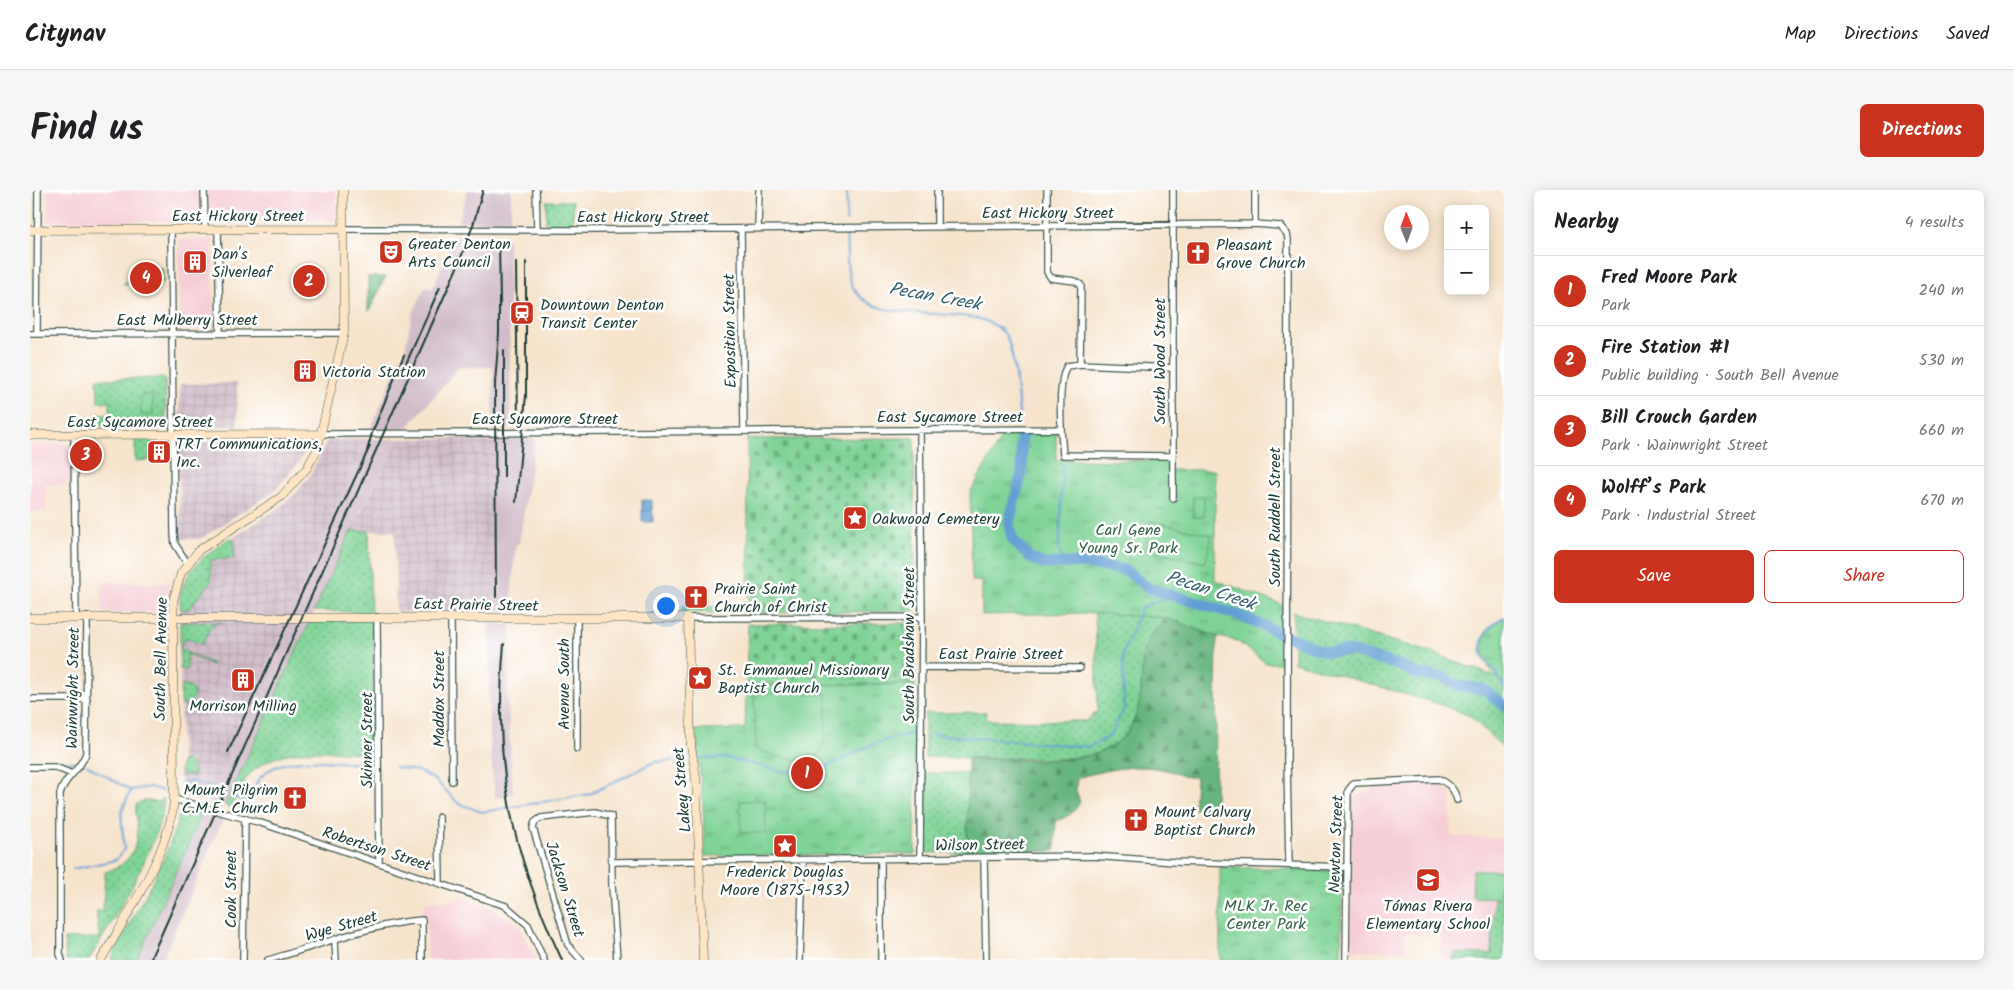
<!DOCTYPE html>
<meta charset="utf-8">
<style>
body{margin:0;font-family:Kalam,sans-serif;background:#f6f6f6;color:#202124}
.controls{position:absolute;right:15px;top:15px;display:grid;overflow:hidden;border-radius:8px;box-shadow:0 2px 12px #0003}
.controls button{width:45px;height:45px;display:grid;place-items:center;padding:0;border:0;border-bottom:1px solid #e0e0e0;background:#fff;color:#202124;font:25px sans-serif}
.compass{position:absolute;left:1354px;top:15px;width:45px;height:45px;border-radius:50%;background:#fff;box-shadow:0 2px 12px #0003;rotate:359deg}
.you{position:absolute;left:635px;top:415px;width:18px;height:18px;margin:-12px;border:4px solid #fff;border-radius:50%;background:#1a73e8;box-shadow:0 0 0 8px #1a73e833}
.badge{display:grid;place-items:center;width:32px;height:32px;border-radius:50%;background:#c8321e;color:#fff;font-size:16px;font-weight:700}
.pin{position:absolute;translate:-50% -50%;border:2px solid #fff;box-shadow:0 1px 5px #0006}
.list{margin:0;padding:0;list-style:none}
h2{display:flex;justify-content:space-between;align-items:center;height:65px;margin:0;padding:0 20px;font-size:21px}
h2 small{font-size:16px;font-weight:400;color:#757577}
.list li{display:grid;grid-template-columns:32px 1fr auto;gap:15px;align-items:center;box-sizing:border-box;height:70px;padding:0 20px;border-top:1px solid #e0e0e0}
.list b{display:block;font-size:19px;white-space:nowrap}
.list p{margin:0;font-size:16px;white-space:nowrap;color:#757577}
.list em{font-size:16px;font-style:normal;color:#757577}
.actions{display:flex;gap:10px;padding:15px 20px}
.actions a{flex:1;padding:11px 0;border:1px solid #c8321e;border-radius:8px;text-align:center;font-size:18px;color:#c8321e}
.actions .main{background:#c8321e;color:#fff}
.map{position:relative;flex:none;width:1474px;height:770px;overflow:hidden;border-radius:8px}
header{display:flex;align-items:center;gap:30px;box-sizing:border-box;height:70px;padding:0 25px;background:#fff;border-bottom:1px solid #e0e0e0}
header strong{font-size:24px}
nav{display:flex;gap:28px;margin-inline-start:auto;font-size:18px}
.intro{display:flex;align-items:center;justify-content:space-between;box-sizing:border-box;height:120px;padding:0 30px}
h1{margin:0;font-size:35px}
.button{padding:12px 22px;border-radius:8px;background:#c8321e;color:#fff;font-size:18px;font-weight:700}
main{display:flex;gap:30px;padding:0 30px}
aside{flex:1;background:#fff;border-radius:8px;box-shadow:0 2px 12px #0003}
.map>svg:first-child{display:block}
</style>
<header>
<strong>Citynav</strong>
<nav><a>Map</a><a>Directions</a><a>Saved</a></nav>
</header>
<div class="intro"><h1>Find us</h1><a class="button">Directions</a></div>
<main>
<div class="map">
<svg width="1474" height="770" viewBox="0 0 1474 770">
<defs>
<pattern id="industrial-grid" width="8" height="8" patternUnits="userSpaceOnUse" patternTransform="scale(1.25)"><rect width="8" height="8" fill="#d1bdc9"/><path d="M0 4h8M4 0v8" fill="none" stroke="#b3a3ad"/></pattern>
<pattern id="grass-dots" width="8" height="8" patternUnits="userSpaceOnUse" patternTransform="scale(1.25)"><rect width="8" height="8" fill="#7fd396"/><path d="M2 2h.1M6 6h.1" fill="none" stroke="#67ac7b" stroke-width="1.8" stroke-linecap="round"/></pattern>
<pattern id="forest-firs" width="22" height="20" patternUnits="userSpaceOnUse" patternTransform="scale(1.25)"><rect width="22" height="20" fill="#67b57f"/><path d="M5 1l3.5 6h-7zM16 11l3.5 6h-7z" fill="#549469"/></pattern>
<pattern id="cemetery-stones" width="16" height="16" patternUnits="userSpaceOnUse" patternTransform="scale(1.25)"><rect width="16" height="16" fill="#7fd396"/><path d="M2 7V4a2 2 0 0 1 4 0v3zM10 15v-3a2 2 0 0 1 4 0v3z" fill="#67ac7b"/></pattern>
<pattern id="park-tufts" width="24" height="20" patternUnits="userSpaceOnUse" patternTransform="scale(1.25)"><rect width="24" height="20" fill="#7fd396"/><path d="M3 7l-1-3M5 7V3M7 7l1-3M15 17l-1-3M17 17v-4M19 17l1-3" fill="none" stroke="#67ac7b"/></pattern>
<pattern id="garden-furrows" width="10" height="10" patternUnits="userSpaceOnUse" patternTransform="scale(1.25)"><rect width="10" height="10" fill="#7fd396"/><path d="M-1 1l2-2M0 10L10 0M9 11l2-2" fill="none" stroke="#67ac7b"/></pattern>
<pattern id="water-waves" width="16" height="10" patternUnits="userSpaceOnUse" patternTransform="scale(1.25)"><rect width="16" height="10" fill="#649ed3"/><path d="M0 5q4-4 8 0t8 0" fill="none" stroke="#5282ac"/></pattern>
</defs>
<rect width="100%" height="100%" fill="#fff"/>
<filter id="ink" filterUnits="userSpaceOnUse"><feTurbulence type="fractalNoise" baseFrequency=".02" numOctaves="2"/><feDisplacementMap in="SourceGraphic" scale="10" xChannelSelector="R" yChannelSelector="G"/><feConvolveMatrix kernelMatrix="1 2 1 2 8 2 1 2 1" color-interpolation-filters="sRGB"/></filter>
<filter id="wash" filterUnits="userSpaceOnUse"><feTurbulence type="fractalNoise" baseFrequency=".0096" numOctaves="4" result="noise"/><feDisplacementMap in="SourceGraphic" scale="20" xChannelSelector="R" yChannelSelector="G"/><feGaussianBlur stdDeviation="1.12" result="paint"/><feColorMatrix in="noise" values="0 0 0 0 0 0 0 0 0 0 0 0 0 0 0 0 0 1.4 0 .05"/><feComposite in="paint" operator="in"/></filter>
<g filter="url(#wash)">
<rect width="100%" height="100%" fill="#f6e4cd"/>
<path fill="#f6cfd6" d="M17,0H170L171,31L17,32Z
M177,0H306L307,30L177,31Z
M149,49H183V135H149Z
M123,249H136V270H123Z
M0,254H37L40,256L41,295H16V322H0Z
M72,392L140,393L136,406V422L72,423Z
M1402,594L1421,601V647L1474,648V770H1411V744L1375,743V761L1321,760L1322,609L1345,597Z
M436,709L459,716L489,736L507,770H397L396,727L389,726L396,712Z"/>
<path fill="url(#industrial-grid)" d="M207,193L208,236H149L150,194Z
M464,248V407L466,420L366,422L365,341H321L369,249Z
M298,249H330L328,268L178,611L154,605L151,602L150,417L154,395L161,380L173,367L249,318L265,304L280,286Z
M273,251L278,256L269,272L244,301L170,349H150L149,252Z"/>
<path fill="#d1bdc9" d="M438,0H481V34L466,36L462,32H428Z
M426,46L478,48L481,238L463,237V177H429L376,239L340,240L375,159L382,125L395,97L402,99Z
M464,248H505L489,354H486L480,420H466L464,407Z
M330,249H369L329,324L195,615L178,611L328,268Z
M460,432L481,435L477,500L483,604L465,608L459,547Z
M174,619L195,624L132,770H107Z"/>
<path fill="url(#grass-dots)" stroke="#4f8865" d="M516,11H543V34H516Z
M135,188L136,235L66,236V224H80V212H68L67,189Z
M105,249H123V270L105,271Z
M321,341H339L341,422L284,421Z
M200,348L204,349V368L181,370V392L158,420L151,419C144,387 177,363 200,348Z
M652,416L685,417L686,423L652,422Z
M1263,422L1400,462L1464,486L1474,493V559L1440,526L1409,514L1264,472Z
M1065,423L1137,428L1121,444L1114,459L1109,521L1098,541L1084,556L1063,565L1028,569L895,567V523L956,522V530L1056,531L1068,521Z
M343,430V564C302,562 252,552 220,584C212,593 206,607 200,618L195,615L280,431Z
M193,432L183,434L172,454L155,448L150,459L183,474L182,475L157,464V480L150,479V433Z
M153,495L161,498L165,504L160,513L152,516L150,498Z
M155,570L162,575L164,587L156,584L150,587L151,572Z
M895,583H938L937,662L894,663Z
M134,608C134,648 81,734 59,770H36L34,749L70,748L66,721H73L75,682C101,674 109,658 107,630C106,624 105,621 106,615L114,610L127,612Z
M154,615L174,619L107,770H81C99,733 121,698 137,661C142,651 150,619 154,615Z
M1470,694H1474V770H1422L1425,763L1462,764L1464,708H1470Z"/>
<path fill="url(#forest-firs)" stroke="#43795a" d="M338,87H356L339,121L338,120Z
M1137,428L1189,447L1187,448L1185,619H1164L1166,587C1151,588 1149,583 1136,580C1107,573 1075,580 1047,588L1046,600L1050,612C1044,623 1038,627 1026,631L1025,661L937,662L938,568C979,568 1046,578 1082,556C1102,545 1109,521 1111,500C1113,464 1109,455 1137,428Z"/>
<path fill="url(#cemetery-stones)" stroke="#4f8865" d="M884,248L885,421L719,423L717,249Z
M883,433L885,436V494L716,495L718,434Z"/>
<path fill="url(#park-tufts)" stroke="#4f8865" d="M133,78V93L93,94L106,84V79Z
M974,243H1026V270L1137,271V280H1185V390L1253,415L1252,473H1236L1207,451L1189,447L1137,428L1065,423L952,425V391H942L940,303Z
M1474,427V493C1449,475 1443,443 1474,427Z
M885,494V664L675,666L673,613L665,540L715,539L716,495Z
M1190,677L1312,680L1311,770H1190Z"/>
<path fill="url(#garden-furrows)" stroke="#4f8865" d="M64,249V281L47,282V250Z"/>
<path fill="#7fd396" stroke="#4f8865" d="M111,205H123V225H111Z
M1163,307H1174V327H1163Z
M1121,331L1182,345L1175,373L1115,359Z
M729,503L797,504L795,547L790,564C769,575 747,567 726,559L724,508Z
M735,610L736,643H711L710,611Z
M1443,680H1471L1470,708L1442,707Z"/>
<path fill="url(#water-waves)" stroke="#426e84" d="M612,310H622L623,332H612Z"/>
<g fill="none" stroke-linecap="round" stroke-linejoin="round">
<path stroke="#649ed3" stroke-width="2" d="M816,31L817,0
M816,46C818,63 815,79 822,95C842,143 950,106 976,146C985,161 988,214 990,233
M1033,274L1029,360L1034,373
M1474,427C1460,434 1445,452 1454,469C1456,473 1462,476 1465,480C1469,485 1469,491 1474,497
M900,544L1059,557L1080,546L1094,519L1093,464L1111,418L1124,412L1148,407
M670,568H697L750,581L778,583L796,577L845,553L881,544
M0,571L48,572
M57,575L100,600
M365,577L388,581L405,590L428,613L452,622L560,604L624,572L656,570
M153,593L162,591L182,598
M203,607L217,612C221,605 225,595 230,588C253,561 310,573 341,575
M43,679L86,670L94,659L91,622L101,600L120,597L133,601"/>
<path stroke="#649ed3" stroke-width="11" d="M991,246L992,282L979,333L982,349L999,367L1012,374L1050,373L1095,380L1118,398L1208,425L1287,459L1297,462L1320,461L1371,476L1387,484L1412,487L1426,495L1455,500L1474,515"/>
</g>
</g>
<g filter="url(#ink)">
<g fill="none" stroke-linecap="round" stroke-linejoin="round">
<defs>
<path id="street" d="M174,0L175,39
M506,0L507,40
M1017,0V82L1021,88L1045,91L1051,95L1050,174
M1143,0V308
M1225,0V34
M907,37V0
M141,39L144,344L145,354L157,373
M188,39L190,143
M313,39L561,40L1225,34L1250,36L1257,44L1258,49L1257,573L1259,675
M728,39L729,0
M711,40L714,241
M0,144L314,143
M7,144L8,0
M1143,178L1050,174L1037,176C1027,190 1031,246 1033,265L1143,266
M292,244L1031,239
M44,245L46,427
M421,426L422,591
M347,427L349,672
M658,428L892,427
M547,429V559
M892,477L1050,478
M0,509H57
M0,577H25L42,584
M144,609L231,633L476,716L498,735L514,770
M409,627L410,692
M954,668L956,770
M890,669L892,427L890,240
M851,670V770
M582,672L1063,666L1145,672L1317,677
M305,751L306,770
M32,770L30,764V604C34,587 51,580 56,563L57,427
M213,770L215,628
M238,770C288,756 340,734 392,730V770
M551,770L538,755L503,638L505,632L511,628L565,622L581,626L582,695L587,770
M770,770L773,670
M1316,770L1318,601L1324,593L1409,589C1419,594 1424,598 1427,610"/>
<path id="secondary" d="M0,40L313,39
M0,245L292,244
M0,428H658L661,556L666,587L673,770
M71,770C97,725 140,661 144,609L143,411L151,383L169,360L251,307L277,278L287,260L314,143L313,0"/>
</defs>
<use href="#street" stroke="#3f564b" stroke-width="8"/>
<use href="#secondary" stroke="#3f564b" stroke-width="9"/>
<use href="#street" stroke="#fff" stroke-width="5.5"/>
<use href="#secondary" stroke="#fde5c5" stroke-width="8"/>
<path stroke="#1f3d34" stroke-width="2" d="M469,53L470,113
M486,72L488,235
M474,160V287
M375,176L410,97
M337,261L342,243L374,165
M486,312L496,205V72
M466,407L465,193L469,143V107
M474,454C463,576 480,659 532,770
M198,562L340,256
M120,770L429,73L443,35L453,0"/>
</g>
</g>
<defs>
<symbol id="theatre-square" viewBox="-11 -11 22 22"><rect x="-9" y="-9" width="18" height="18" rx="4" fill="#c8321e" stroke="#fff"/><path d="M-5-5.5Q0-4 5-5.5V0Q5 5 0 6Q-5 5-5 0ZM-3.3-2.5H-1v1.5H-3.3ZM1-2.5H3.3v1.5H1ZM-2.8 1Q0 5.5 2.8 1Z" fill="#fff"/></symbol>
<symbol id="church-square" viewBox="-11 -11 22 22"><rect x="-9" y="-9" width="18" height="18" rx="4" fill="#c8321e" stroke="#fff"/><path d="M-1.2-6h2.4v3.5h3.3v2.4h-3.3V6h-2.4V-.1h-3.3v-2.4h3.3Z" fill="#fff"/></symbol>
<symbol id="building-square" viewBox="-11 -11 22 22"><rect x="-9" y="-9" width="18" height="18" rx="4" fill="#c8321e" stroke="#fff"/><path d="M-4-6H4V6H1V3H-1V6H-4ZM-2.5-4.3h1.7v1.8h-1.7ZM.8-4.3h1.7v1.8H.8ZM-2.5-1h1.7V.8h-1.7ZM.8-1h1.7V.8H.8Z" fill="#fff"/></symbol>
<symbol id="station-square" viewBox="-11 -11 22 22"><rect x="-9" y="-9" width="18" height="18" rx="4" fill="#c8321e" stroke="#fff"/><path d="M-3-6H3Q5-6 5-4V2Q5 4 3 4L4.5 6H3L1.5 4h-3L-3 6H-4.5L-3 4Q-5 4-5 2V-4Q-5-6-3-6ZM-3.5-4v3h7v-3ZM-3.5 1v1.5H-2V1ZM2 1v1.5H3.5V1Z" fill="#fff"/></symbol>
<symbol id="sight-square" viewBox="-11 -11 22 22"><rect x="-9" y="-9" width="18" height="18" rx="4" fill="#c8321e" stroke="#fff"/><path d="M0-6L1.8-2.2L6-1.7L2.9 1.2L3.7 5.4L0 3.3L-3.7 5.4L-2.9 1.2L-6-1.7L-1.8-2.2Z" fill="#fff"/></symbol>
<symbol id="school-square" viewBox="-11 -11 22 22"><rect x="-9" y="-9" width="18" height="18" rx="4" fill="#c8321e" stroke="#fff"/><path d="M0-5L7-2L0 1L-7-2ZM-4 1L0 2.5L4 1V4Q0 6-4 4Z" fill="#fff"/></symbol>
</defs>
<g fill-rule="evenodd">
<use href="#theatre-square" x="347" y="48" width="28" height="28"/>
<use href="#church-square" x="1154" y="49" width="28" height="28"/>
<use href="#building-square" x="151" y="58" width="28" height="28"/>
<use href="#station-square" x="478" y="109" width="28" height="28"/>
<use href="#building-square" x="261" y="167" width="28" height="28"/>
<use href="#building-square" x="115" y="248" width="28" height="28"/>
<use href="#sight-square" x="811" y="314" width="28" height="28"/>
<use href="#church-square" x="652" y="393" width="28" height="28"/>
<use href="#sight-square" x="656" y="474" width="28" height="28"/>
<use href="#building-square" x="199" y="476" width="28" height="28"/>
<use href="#church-square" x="251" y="594" width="28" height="28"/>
<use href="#church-square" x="1092" y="616" width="28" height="28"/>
<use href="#sight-square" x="741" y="642" width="28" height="28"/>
<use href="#school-square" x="1384" y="676" width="28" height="28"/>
</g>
<g text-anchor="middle" stroke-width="5" stroke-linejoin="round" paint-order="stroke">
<g font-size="16" fill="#1f3d34" stroke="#fff">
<text x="1018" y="28">East Hickory Street</text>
<text x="208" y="31">East Hickory Street</text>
<text x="613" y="32">East Hickory Street</text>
<text x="157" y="135">East Mulberry Street</text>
<text transform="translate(699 141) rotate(-91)" y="6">Exposition Street</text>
<text transform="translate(1129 171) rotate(-90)" y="6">South Wood Street</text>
<text x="920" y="232">East Sycamore Street</text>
<text x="515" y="234">East Sycamore Street</text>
<text x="110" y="237">East Sycamore Street</text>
<text transform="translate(1244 327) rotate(-90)" y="6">South Ruddell Street</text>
<text transform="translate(446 414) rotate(1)" y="6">East Prairie Street</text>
<text transform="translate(878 455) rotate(-90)" y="6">South Bradshaw Street</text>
<text x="971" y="469">East Prairie Street</text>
<text transform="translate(130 469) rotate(-89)" y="6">South Bell Avenue</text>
<text transform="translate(533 494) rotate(-90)" y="6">Avenue South</text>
<text transform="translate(42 498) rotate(-89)" y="6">Wainwright Street</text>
<text transform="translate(408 509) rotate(-90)" y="6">Maddox Street</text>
<text transform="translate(336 550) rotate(-90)" y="6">Skinner Street</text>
<text transform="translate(651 600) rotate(-95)" y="6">Lakey Street</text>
<text transform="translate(950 654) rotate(-1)" y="6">Wilson Street</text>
<text transform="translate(1305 654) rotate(-88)" y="6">Newton Street</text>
<text transform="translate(347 658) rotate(18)" y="6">Robertson Street</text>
<text transform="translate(200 699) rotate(-90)" y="6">Cook Street</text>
<text transform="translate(536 699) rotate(73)" y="6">Jackson Street</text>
<text transform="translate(311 735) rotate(-16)" y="6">Wye Street</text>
</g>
<g font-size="16" fill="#1f3d34" stroke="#fff" text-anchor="start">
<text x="378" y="59">Greater Denton<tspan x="378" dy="18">Arts Council</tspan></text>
<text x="1186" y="60">Pleasant<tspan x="1186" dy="18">Grove Church</tspan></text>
<text x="182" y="69">Dan's<tspan x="182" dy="18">Silverleaf</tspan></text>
<text x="510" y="120">Downtown Denton<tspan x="510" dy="18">Transit Center</tspan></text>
<text x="292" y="187">Victoria Station</text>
<text x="146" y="259">TRT Communications,<tspan x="146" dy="18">Inc.</tspan></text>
<text x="842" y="334">Oakwood Cemetery</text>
<text x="684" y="404">Prairie Saint<tspan x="684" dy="18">Church of Christ</tspan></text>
<text x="688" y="485">St. Emmanuel Missionary<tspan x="688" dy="18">Baptist Church</tspan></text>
<text x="213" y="521" text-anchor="middle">Morrison Milling</text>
<text x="248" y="605" text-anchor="end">Mount Pilgrim<tspan x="248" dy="18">C.M.E. Church</tspan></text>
<text x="1124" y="627">Mount Calvary<tspan x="1124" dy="18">Baptist Church</tspan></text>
<text x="755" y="687" text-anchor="middle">Frederick Douglas<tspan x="755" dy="18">Moore (1875-1953)</tspan></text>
<text x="1398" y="721" text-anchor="middle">Tómas Rivera<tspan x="1398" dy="18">Elementary School</tspan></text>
</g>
<g font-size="16" fill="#37624c" stroke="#fff">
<text x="1098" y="345">Carl Gene<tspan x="1098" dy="18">Young Sr. Park</tspan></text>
<text x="1236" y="721">MLK Jr. Rec<tspan x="1236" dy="18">Center Park</tspan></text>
</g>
<g font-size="18" font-style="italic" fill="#375f6c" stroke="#fff">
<text transform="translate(905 106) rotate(10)" y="6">Pecan Creek</text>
<text transform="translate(1181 400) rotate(18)" y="6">Pecan Creek</text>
</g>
</g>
</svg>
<div class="controls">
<button>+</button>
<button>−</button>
</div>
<svg class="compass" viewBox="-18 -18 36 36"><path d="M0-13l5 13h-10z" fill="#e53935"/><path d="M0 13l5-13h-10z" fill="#757577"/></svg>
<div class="you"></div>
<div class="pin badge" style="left:777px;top:583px">1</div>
<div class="pin badge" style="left:279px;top:91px">2</div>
<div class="pin badge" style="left:56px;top:265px">3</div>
<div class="pin badge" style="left:116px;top:88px">4</div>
</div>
<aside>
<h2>Nearby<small>4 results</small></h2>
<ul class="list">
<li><span class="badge">1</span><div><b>Fred Moore Park</b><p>Park</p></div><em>240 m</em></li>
<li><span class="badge">2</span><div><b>Fire Station #1</b><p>Public building · South Bell Avenue</p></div><em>530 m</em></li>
<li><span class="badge">3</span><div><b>Bill Crouch Garden</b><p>Park · Wainwright Street</p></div><em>660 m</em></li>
<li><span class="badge">4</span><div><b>Wolff’s Park</b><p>Park · Industrial Street</p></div><em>670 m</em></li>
</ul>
<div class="actions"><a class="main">Save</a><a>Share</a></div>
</aside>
</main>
